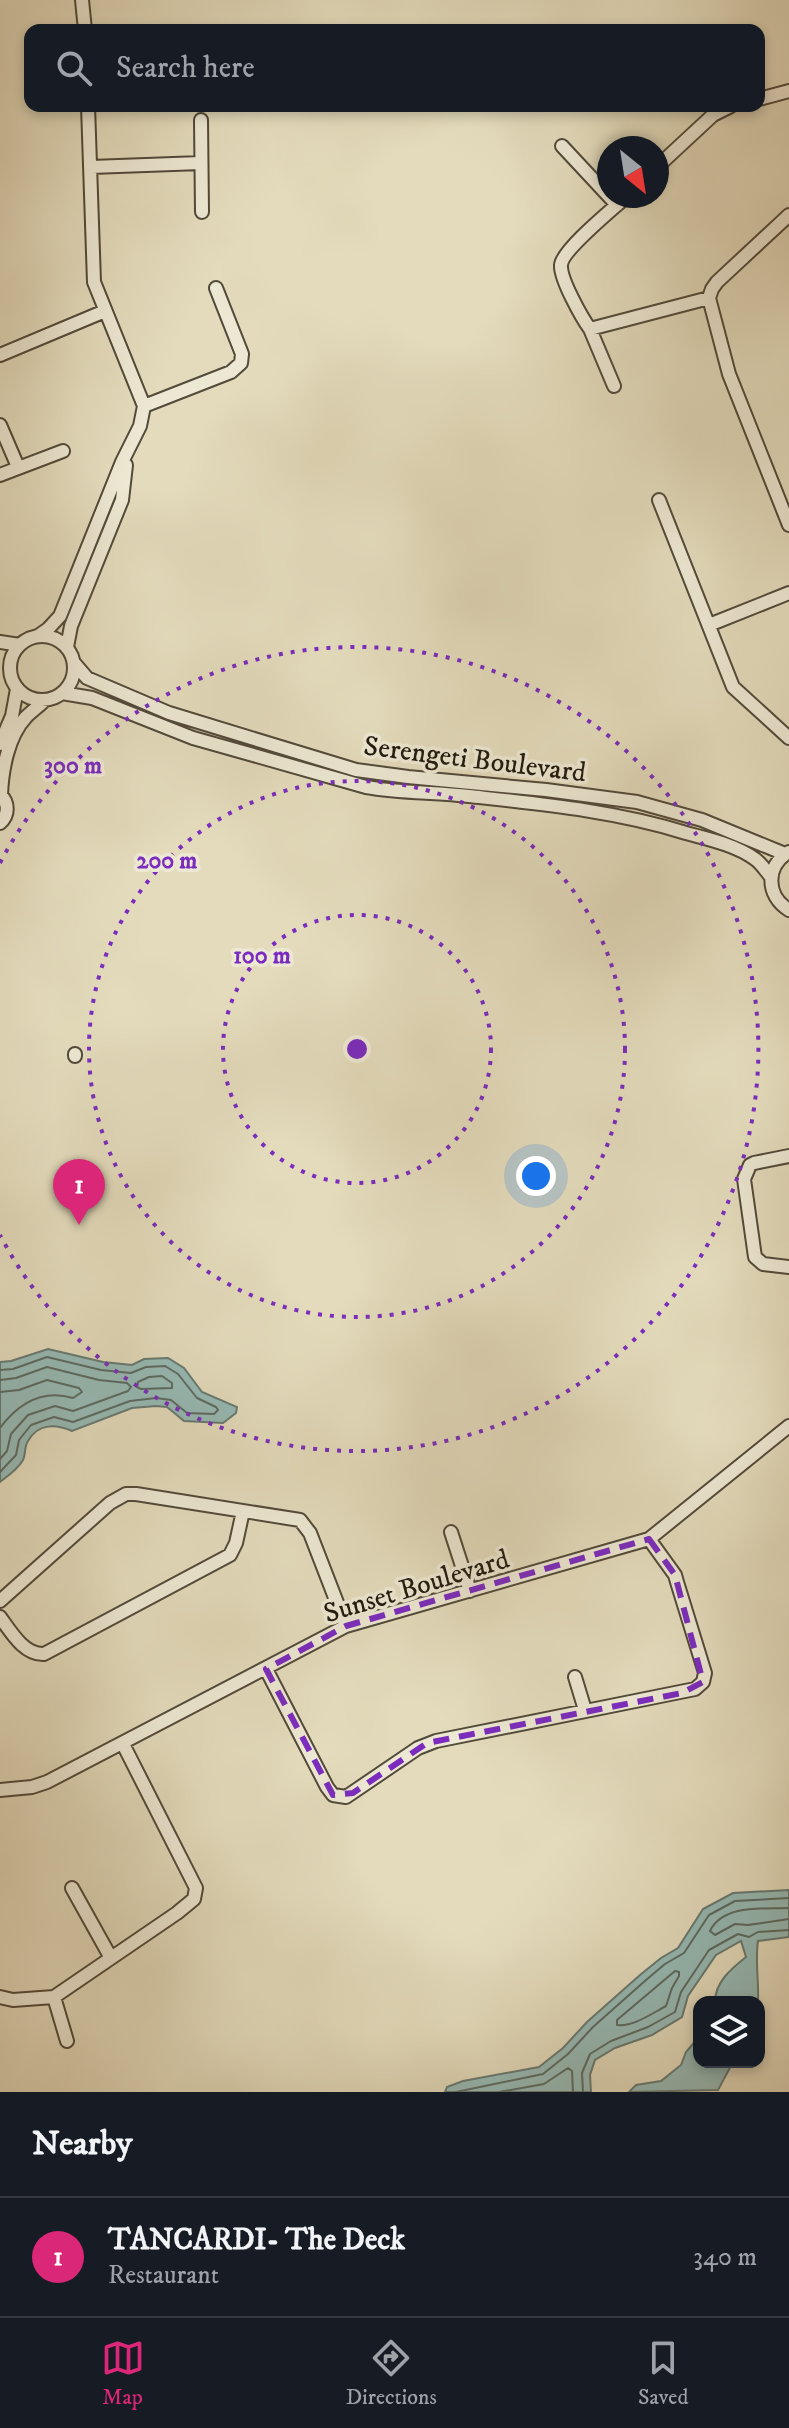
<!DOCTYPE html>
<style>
body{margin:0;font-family:"IM FELL DW Pica",serif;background:#242831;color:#f1f3f6}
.controls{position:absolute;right:24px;bottom:24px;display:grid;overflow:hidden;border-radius:16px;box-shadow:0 4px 12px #0003}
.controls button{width:72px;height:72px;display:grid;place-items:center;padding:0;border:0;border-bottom:2px solid #363941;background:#171b24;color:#f1f3f6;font:40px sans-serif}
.compass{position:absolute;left:597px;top:136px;width:72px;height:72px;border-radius:50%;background:#171b24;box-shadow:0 4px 12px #0003;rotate:150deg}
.you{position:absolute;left:536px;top:1176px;width:28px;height:28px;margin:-20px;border:6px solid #fff;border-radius:50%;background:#1a73e8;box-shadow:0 0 0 12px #1a73e833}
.badge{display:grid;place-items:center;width:52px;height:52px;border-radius:50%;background:#db2777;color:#fff;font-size:26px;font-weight:700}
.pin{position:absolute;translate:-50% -66px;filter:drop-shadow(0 2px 4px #0008)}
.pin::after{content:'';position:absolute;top:42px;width:28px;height:24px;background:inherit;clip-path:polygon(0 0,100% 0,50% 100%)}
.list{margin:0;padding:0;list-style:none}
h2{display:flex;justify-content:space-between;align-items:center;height:104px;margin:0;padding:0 32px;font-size:34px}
h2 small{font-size:26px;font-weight:400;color:#9ea1a6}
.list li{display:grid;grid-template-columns:52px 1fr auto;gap:24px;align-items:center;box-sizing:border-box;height:120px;padding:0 32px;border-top:2px solid #363941}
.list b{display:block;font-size:30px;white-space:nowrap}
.list p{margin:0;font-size:26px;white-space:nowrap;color:#9ea1a6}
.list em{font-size:26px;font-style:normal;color:#9ea1a6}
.icon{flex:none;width:44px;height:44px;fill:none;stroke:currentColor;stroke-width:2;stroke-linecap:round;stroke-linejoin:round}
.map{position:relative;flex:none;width:789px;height:2092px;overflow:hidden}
.search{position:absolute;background:#171b24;box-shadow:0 4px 12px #0003;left:24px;right:24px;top:24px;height:88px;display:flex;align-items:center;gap:20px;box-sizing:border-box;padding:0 28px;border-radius:16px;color:#9ea1a6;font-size:30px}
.sheet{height:224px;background:#171b24}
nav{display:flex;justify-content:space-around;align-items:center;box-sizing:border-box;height:112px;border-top:2px solid #363941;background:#171b24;font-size:22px;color:#9ea1a6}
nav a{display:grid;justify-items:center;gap:4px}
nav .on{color:#db2777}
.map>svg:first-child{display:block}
</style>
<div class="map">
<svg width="789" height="2092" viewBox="0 0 789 2092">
<rect width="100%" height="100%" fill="#e3dbbc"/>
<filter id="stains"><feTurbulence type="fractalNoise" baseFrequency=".0025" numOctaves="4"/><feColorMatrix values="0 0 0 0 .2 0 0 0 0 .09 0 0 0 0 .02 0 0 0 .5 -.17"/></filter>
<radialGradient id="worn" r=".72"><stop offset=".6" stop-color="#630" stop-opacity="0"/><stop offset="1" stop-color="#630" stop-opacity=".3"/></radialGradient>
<path fill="#96bab5" stroke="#677a72" stroke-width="2" d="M48,1349L103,1362L132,1365L144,1359L168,1358L184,1368L202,1392L237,1407L236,1413L223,1423L184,1421L167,1407L156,1406L132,1408L72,1431C56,1424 38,1423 28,1441C24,1447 26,1454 23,1460C18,1469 8,1476 0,1482V1362L11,1361Z
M789,1890V1937L758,1941C755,1961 759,1981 758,2002H715C715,1982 731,1969 746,1957L741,1941L716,1955L688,1996L682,2017L652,2035L615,2048L595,2060L590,2075L591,2092H445L447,2087L463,2081L539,2067L563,2048L587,2022L640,1975L661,1958L678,1948L703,1909L733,1893Z
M699,2037V2062H733L718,2090L629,2092L636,2085L661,2081L681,2065L686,2052Z"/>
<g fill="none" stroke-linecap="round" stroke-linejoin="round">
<path stroke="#5c6a62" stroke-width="2" d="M0,1370L13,1369L47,1357L101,1370L131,1373L146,1367L165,1366L178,1374L197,1398L216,1407L218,1410L214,1414L187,1413L171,1400L156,1398L130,1401L73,1422L54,1417L31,1425L19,1440L16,1455L0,1472
M162,1376L172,1383V1388L141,1389L137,1387L138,1382L149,1377Z
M0,1380L16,1378L47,1367L99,1380L127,1383L131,1387L128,1391L73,1411L55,1406L28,1415L11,1434L7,1451L0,1459
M0,1392L19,1390L47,1380L79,1388L82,1392L73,1398C42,1389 18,1404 0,1428
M789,1908C764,1909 723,1904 710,1931L715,1935L735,1924L748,1925L789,1919
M675,1971L679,1972V1976L672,1988L666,2006C651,2014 633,2027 617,2025V2020Z
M456,2092L543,2074L568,2054L593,2027L646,1980L665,1964L684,1953L709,1915L735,1901L789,1898
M499,2092L544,2084L568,2068L572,2071L573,2092
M583,2092L582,2073L590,2054L611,2041L648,2027L675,2012L681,1992L709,1950L738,1934L749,1937L758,1932L789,1930"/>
<defs>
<path id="minor" d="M82,0L85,30
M759,99L789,91
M201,120L202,212
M562,146L617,205
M91,167L201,163
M657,167L713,115L731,106
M627,196C614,208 562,250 561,265C560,279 582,318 590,329L709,298
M789,215L717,282L712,289L709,298L729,374L789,525
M590,329L614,386
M0,355L105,311
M144,406L231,372L241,363L242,354L216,288
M0,425L18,467
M0,475L63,451
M659,500L733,687L789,738
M709,625L789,593
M10 668a32 32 0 1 1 64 0a32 32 0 1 1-64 0Z
M38,636L48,629L60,616L122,462L140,426L144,406L94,282L88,106
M0,642L20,645
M67,647L71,626L122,500L126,465
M75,664L87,678L169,713L356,770L408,777L546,790L637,802L702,820L785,854
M62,693L92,698L193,738L366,787C400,793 435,792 469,796C542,804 616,811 686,833C708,839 736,845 755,859C761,863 766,871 771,877
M0,744L12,716L17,689
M0,794C9,803 9,815 0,823
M1,795C2,770 8,736 26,717C32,711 39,706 45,700
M789,852C765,866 766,896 789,910
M75,1054V1056
M789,1156L754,1163L750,1165L744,1179L755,1257L763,1264L789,1267
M451,1532L470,1591
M0,1601L110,1503L126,1494H136L300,1520L310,1533L346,1626
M0,1617C11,1632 24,1655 44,1654L230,1555L236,1543L243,1511
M266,1669L327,1787L333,1795L346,1797L418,1748L436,1741L695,1689L703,1682L705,1673L677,1582L675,1575L649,1539
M575,1677L585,1710
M0,1790L32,1787L47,1782L346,1626L649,1539L789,1426
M72,1888L111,1958
M0,1997L13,2000L54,1997L177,1913L194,1899L196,1888L123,1744
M54,1997L67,2041"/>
</defs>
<use href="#minor" stroke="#524a3a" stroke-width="16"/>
<use href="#minor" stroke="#ede8d3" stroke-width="12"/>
</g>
<path fill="none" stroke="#7b2cbf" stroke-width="6" stroke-dasharray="16 10" stroke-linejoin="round" d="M649,1539L675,1575L703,1682L682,1693L427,1743L353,1793L333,1795L266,1669L346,1626Z"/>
<g fill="none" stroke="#7b2cbf" stroke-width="4" stroke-dasharray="4 8">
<circle cx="357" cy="1049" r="134"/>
<circle cx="357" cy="1049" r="268"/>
<path d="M0 863A402 402 0 1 1 0 1235"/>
</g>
<g text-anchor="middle" stroke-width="7" stroke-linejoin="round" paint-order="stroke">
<g font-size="28" fill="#21190e" stroke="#ede8d3">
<text transform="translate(475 758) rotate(7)" y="10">Serengeti Boulevard</text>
<text transform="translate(416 1585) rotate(-17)" y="10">Sunset Boulevard</text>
</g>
</g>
<circle cx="357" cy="1049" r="12" fill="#7b2cbf" stroke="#ede8d3" stroke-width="4"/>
<g font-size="24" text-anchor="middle" font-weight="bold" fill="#7b2cbf" stroke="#ede8d3" stroke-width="7" stroke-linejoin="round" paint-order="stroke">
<text x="73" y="773">300 m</text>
<text x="167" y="868">200 m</text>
<text x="262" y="963">100 m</text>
</g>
<rect width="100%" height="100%" filter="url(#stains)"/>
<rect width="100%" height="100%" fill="url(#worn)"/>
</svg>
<div class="controls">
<button><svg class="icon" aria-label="layers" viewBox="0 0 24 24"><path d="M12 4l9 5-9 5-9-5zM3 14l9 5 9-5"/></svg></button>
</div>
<svg class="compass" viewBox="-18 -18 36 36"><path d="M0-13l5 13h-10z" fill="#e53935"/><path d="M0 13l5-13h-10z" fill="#9ea1a6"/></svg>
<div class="you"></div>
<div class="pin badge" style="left:79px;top:1225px">1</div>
<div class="search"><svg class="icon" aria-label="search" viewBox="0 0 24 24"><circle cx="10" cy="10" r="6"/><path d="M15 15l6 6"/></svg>Search here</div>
</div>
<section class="sheet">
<h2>Nearby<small></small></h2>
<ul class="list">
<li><span class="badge">1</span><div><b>TANCARDI- The Deck</b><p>Restaurant</p></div><em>340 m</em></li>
</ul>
</section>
<nav>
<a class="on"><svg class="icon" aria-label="map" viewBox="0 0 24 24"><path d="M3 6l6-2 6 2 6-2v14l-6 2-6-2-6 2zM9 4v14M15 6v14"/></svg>Map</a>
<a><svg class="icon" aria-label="directions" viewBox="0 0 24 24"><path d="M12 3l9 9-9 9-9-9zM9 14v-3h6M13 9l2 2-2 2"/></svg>Directions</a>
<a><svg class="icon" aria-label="saved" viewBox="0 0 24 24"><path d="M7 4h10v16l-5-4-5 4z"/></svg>Saved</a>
</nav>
